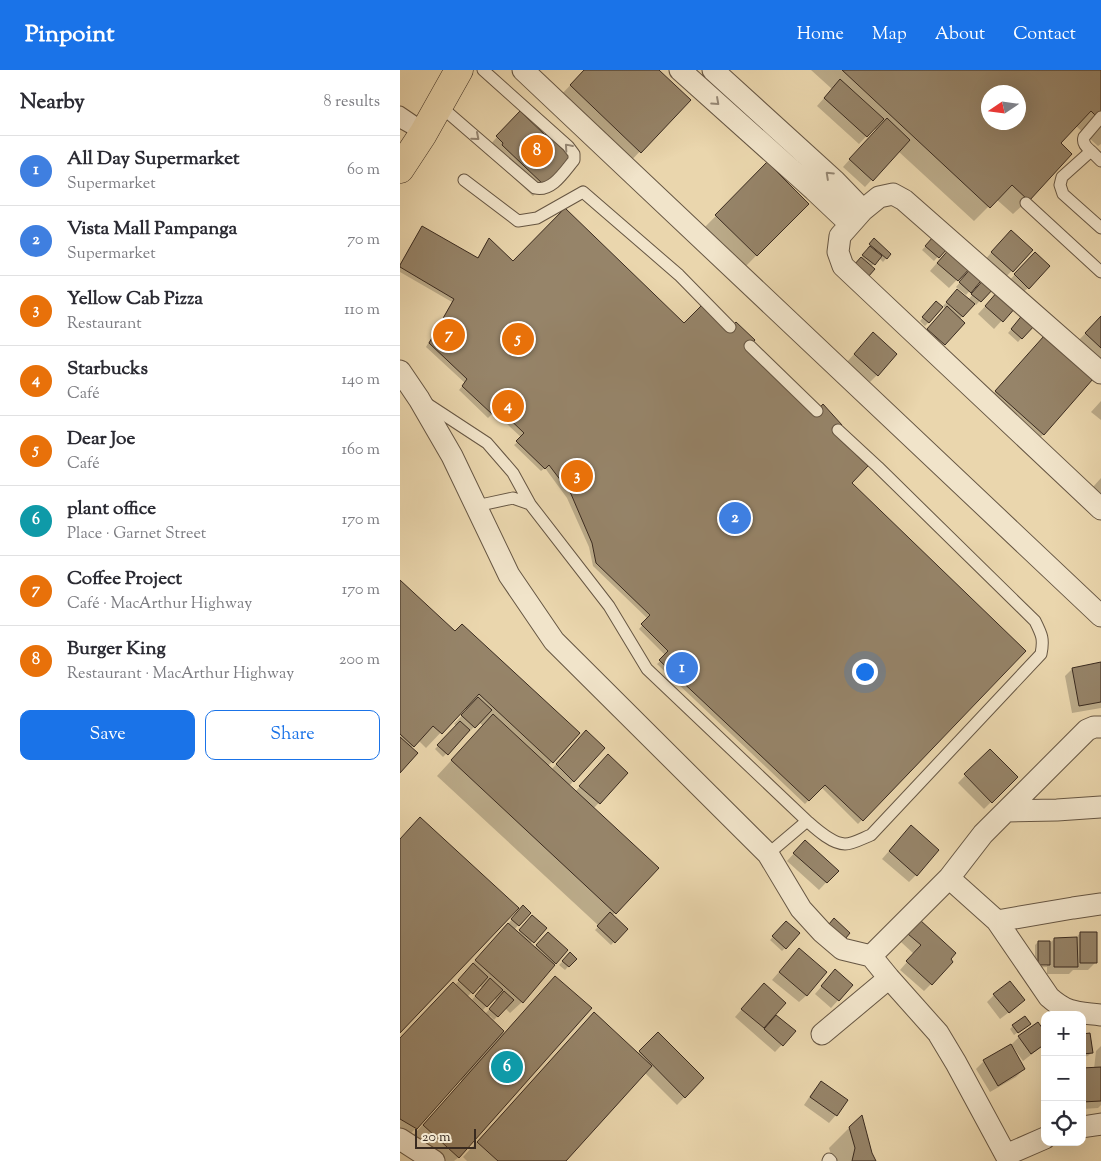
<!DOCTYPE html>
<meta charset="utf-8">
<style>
body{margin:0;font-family:"Sorts Mill Goudy",serif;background:#f7f7f7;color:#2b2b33}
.controls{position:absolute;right:15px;bottom:15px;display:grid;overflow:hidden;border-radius:10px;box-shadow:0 5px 20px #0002}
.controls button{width:45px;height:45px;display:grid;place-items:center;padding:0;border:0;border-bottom:1px solid #e1e1e2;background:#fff;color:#2b2b33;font:25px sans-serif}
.compass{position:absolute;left:581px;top:15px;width:45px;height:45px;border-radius:50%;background:#fff;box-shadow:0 5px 20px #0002;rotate:257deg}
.scale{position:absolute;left:15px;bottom:12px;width:61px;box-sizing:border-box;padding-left:5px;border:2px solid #3a2b20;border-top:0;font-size:14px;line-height:18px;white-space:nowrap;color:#3a2b20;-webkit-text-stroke:4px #f1e4ca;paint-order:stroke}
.you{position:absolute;left:464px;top:601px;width:18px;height:18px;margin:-12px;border:4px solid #fff;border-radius:50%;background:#1a73e8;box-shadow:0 0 0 8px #1a73e833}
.badge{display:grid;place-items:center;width:32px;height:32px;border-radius:50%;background:#1a73e8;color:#fff;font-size:16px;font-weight:700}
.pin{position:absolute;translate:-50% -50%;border:2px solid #fff;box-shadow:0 1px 5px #0006}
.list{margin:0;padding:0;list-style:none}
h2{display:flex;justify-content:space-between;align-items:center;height:65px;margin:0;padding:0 20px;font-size:21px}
h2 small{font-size:16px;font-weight:400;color:#7c7c81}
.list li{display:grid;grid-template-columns:32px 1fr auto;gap:15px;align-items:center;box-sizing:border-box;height:70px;padding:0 20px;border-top:1px solid #e1e1e2}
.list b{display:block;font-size:19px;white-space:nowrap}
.list p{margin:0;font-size:16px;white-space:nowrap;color:#7c7c81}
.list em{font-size:16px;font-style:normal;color:#7c7c81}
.actions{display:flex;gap:10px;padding:15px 20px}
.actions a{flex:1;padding:11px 0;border:1px solid #1a73e8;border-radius:10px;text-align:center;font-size:18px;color:#1a73e8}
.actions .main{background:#1a73e8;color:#fff}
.icon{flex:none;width:28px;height:28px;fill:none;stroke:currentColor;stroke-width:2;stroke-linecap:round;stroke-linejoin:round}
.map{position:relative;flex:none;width:701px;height:1091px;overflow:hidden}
header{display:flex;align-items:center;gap:30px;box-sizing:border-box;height:70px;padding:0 25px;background:#1a73e8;color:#fff}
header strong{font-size:24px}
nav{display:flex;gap:28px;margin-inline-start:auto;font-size:18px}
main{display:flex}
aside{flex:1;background:#fff}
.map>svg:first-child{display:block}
</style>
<header>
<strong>Pinpoint</strong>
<nav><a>Home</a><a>Map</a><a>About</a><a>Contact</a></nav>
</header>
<main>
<aside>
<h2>Nearby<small>8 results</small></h2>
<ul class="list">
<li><span class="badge" style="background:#3f7fe0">1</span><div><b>All Day Supermarket</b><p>Supermarket</p></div><em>60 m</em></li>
<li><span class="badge" style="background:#3f7fe0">2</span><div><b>Vista Mall Pampanga</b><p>Supermarket</p></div><em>70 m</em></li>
<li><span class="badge" style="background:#e8710a">3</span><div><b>Yellow Cab Pizza</b><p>Restaurant</p></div><em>110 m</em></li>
<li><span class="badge" style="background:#e8710a">4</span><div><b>Starbucks</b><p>Café</p></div><em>140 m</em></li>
<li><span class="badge" style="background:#e8710a">5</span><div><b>Dear Joe</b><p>Café</p></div><em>160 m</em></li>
<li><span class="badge" style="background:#0f9aa8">6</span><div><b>plant office</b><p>Place · Garnet Street</p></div><em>170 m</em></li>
<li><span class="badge" style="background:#e8710a">7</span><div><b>Coffee Project</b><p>Café · MacArthur Highway</p></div><em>170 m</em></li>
<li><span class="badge" style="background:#e8710a">8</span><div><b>Burger King</b><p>Restaurant · MacArthur Highway</p></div><em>200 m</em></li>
</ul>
<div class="actions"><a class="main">Save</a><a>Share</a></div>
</aside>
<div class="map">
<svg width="701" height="1091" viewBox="0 0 701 1091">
<rect width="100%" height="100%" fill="#ead6ad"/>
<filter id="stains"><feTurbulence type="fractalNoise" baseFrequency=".004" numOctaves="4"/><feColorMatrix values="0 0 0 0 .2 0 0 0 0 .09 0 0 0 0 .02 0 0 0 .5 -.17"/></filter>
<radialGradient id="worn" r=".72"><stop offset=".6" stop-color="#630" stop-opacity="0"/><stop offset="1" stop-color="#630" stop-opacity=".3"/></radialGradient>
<path fill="#0003" fill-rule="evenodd" d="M185,0H258L289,30L225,97L156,30Z
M411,0H701V74L698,76L676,56L660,73L628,130L613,144L596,129L574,151L498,81L465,117L443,97L476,60L474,58L459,74L417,36L432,19ZM588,22H618V52H588Z
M109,54L144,115L133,126L91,87L86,79Z
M367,94L407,134L345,197L305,157Z
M22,157L77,189L86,173L113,193L284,255L346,279L433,364L451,413L624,581L458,754L421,717L405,734L257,594L266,586L239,559L248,549L193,496L189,477L167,428L145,398L141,401L114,375L122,368L94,342L88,348L59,320L65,313L26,277L52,232L0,202V194L19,161Z
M533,168L545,179L534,191L522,180Z
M603,169L631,180L604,209L584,191Z
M474,170L490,184L483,192L479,188L471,197L460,189L468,179L467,178Z
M543,186L570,196L549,218L530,201Z
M627,191L628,218L620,225L607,213Z
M569,202L582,207L566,225L556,217Z
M582,213L593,217L576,235L574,233L560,249L544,274L537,282L521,267L546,239L543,236L557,221L568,230Z
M591,230L614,237L594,259L578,244Z
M536,233L529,252L525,256L520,251Z
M624,245L634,254L618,272L608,263Z
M701,247V293L678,271Z
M644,267V364L632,375L585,333Z
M465,272L477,305L470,312L447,292Z
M701,331V350L691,342Z
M701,408V424L693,417Z
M0,511L55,562L178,663L148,696L151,700L179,670L203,678L169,716L175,722L201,693L227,703L193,739L257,798L212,846L226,859L211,875L195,860L199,856L37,706L83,656L79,652L66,665L65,664L43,687L35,679L57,656L54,654L67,640L64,638L26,678L18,670L11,678L0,701Z
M701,593V638L672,643L665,606L672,599Z
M590,680L616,707L584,739L558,713Z
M504,764L516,805L509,812L482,789Z
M398,779L437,801L419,820L387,791Z
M123,837L129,843L114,860L118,863L129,850L145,858L130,874L134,878L140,871L167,880L122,932L110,943L105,938L94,950L90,946L88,948L104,963L155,907L59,1087L54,1091H32L9,1070L62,1011L60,1009L16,1058L1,1073L0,1072V969L55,915L66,903L65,902ZM79,915L82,918L71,931L67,927ZM94,928L97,931L85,944L82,941Z
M520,852L531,914L524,921L500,900L514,884L501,872Z
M383,856L385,878L382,881L370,870Z
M680,863L696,892L688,900H673L669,904H647V897L635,898V896H647V893H635V875L638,872L649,874L654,869H675Z
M399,879L407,925L399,932L372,910Z
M170,884L175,889L165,900L159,895Z
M428,909L452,915L431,938L415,924Z
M356,923L374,944L394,962L375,982L335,947Z
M594,925L616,937L600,949L587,932Z
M613,956L626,957L614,965L610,959Z
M179,959L237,984L258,963L303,1008L277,1035L244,1002L164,1091H67L63,1087Z
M645,964V974L623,991L613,977L612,978L624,999L616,1007L590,1022L576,999L584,991L611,975L619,967Z
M682,965L692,982L688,986L682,987Z
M701,976V1035L698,1038L682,1039V1000L694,999L696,981Z
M421,1013L436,1045L429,1053L404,1035L414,1020Z
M449,1058L474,1091H433L429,1078Z"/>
<path fill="#968469" stroke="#3a2b20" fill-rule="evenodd" d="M184,0H259L291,30L241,83L170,15Z
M442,0H701V51L691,41L661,73L672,84L629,131L612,115L590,138ZM588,22H618V52H588Z
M440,9L484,49L467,67L424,28Z
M120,41L145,65L146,63L172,88L145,116L102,75L103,73L96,66Z
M487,48L510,70L473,111L449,89Z
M367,92L409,134L357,186L315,145Z
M165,138L284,253L302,235L328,260L336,252L355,270L347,279L414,344L423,334L442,355L434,364L468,396L452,413L626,581L463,751L425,715L409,731L259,590L268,581L241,554L250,545L196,493L192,473L171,424L149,395L145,399L116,371L124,363L99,339L93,345L62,316L67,309L29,273L54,229L0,197V195L22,156L78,188L89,168L113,191Z
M611,160L633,180L613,202L591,182Z
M533,167L547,179L539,188L525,176Z
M474,168L491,184L487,189L469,174Z
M470,176L482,186L475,195L462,185Z
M551,177L572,196L558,211L537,193Z
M635,182L650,196L629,219L614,204Z
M461,187L475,199L468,207L454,195Z
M572,197L584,207L571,223L559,212Z
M585,208L595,217L581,232L571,224Z
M557,219L575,234L563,247L546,232Z
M598,221L616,237L603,252L585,236Z
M536,231L543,237L529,253L522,247Z
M547,236L565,253L545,275L527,259Z
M624,243L636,254L622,269L611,259Z
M701,246V278L685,263Z
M473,262L497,284L478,306L454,284Z
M644,266L693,309L644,365L595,321Z
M0,510L55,561L62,554L180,663L153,693L79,624L42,664L33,656L14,677L0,664Z
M701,592V632L679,636L672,598Z
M78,627L92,640L75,658L61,645Z
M93,644L259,798L216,844L51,690Z
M60,651L70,660L48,685L37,675Z
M186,660L205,678L174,712L156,694Z
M0,667L18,683L0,703Z
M590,679L618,707L592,733L564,704Z
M208,684L228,703L200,734L179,716Z
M20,747L119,838L0,963V769Z
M511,755L539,780L517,806L489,781Z
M405,770L439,801L427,813L393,783Z
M123,835L131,843L119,856L111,849Z
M210,842L228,859L215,873L197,856Z
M132,845L147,858L134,873L119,860Z
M434,848L450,863L441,874L425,859Z
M520,850L556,883L551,889L553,892L532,915L506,891L521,875L508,864Z
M386,851L400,863L386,879L372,866Z
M108,853L155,895L123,933L75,890Z
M148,862L168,880L156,894L136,875Z
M680,862H697V893H680Z
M677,867L678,897H654V868Z
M638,871H650V895H638Z
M399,878L427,902L407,926L379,902Z
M170,882L177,889L169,897L162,891Z
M73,893L88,907L73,924L58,910Z
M435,899L453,915L439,931L421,916Z
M155,906L192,938L59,1088L23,1055Z
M90,908L103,920L87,937L75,926Z
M610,911L625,930L609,943L593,924Z
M53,912L104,961L17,1059L0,1049V968Z
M364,913L386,933L364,958L341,939Z
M104,921L114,930L98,947L89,939Z
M194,942L252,996L166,1091H98L77,1072Z
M376,945L396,961L383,976L364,959Z
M625,946L631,954L618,963L612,955Z
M638,952L645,962V974L631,984L618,966Z
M258,962L304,1008L285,1028L239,981Z
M690,963L693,983L682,984V964Z
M611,974L625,999L598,1016L583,990Z
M701,997V1031L682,1032V998Z
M421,1011L448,1030L437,1046L410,1027Z
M462,1045L472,1083L476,1091H452L455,1078L449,1057Z"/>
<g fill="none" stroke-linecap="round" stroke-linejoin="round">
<defs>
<path id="lane" d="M39,35L135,118C152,122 164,102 174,90V84L168,76L83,0
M0,42L25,59
M0,52L18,62
M691,81C686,77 682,73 684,67L701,47
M701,91L691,81L662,107L660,115L663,124L701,158
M64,110L118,151L137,148L183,122L279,205L330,257
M626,133L701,202
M350,276L417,341
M26,333L87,373L113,403L130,434
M76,436L113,428L130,434L209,536L247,599L407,751
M368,784L407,751C416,759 432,774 445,774C453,774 463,768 471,765L641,584C644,569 642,565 635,551L478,397L438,360
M428,1091L429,1089L431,1091"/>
<path id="street" d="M123,0L701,546
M280,0L414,120L450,154
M313,0L435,111L463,140
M0,301L19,329L52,386L109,505L154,571L368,784L401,839L422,862L442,879L471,886L489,908L538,963L556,993L609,1091
M701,303L504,130L493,124L479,127L463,140L440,166L438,182L443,196L701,439
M607,741L657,740L701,737
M549,808L597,851L649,927C668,944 677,942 701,945
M597,851L673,838L701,834
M471,886L549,808L583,764L687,660L694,657H701
M422,964L489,908
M682,1057L701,1054
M0,1069L34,1091
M606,1085L645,1068"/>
<path id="highway" d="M0,99L23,64L59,0"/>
</defs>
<use href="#lane" stroke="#665643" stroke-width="13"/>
<use href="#street" stroke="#665643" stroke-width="23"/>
<use href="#highway" stroke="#3a2b20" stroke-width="29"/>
<use href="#lane" stroke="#f1e4ca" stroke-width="11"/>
<use href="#street" stroke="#f1e4ca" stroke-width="21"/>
<use href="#highway" stroke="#ead6ad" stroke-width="28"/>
</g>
<defs><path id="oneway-chevron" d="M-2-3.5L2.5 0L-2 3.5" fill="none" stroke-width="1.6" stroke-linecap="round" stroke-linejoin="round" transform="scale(1.25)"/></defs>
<g stroke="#968875">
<use href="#oneway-chevron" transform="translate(316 32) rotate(42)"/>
<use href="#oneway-chevron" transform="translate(76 67) rotate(41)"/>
<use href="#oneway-chevron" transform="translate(168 77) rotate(-131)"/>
<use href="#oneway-chevron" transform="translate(429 105) rotate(-137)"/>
</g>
<rect width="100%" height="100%" filter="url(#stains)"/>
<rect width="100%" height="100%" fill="url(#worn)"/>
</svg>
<div class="controls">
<button>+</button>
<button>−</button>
<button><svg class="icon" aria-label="locate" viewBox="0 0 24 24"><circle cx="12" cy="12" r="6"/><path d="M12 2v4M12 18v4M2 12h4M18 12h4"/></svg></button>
</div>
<svg class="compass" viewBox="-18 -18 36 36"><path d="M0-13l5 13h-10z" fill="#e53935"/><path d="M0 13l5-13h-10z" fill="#7c7c81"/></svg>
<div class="scale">20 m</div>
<div class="you"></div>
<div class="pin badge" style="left:282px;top:598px;background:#3f7fe0">1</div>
<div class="pin badge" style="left:335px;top:448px;background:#3f7fe0">2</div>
<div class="pin badge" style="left:177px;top:406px;background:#e8710a">3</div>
<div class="pin badge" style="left:108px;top:336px;background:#e8710a">4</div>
<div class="pin badge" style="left:118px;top:269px;background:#e8710a">5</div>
<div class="pin badge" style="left:107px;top:997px;background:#0f9aa8">6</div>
<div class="pin badge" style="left:49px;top:265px;background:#e8710a">7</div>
<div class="pin badge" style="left:137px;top:81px;background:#e8710a">8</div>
</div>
</main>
